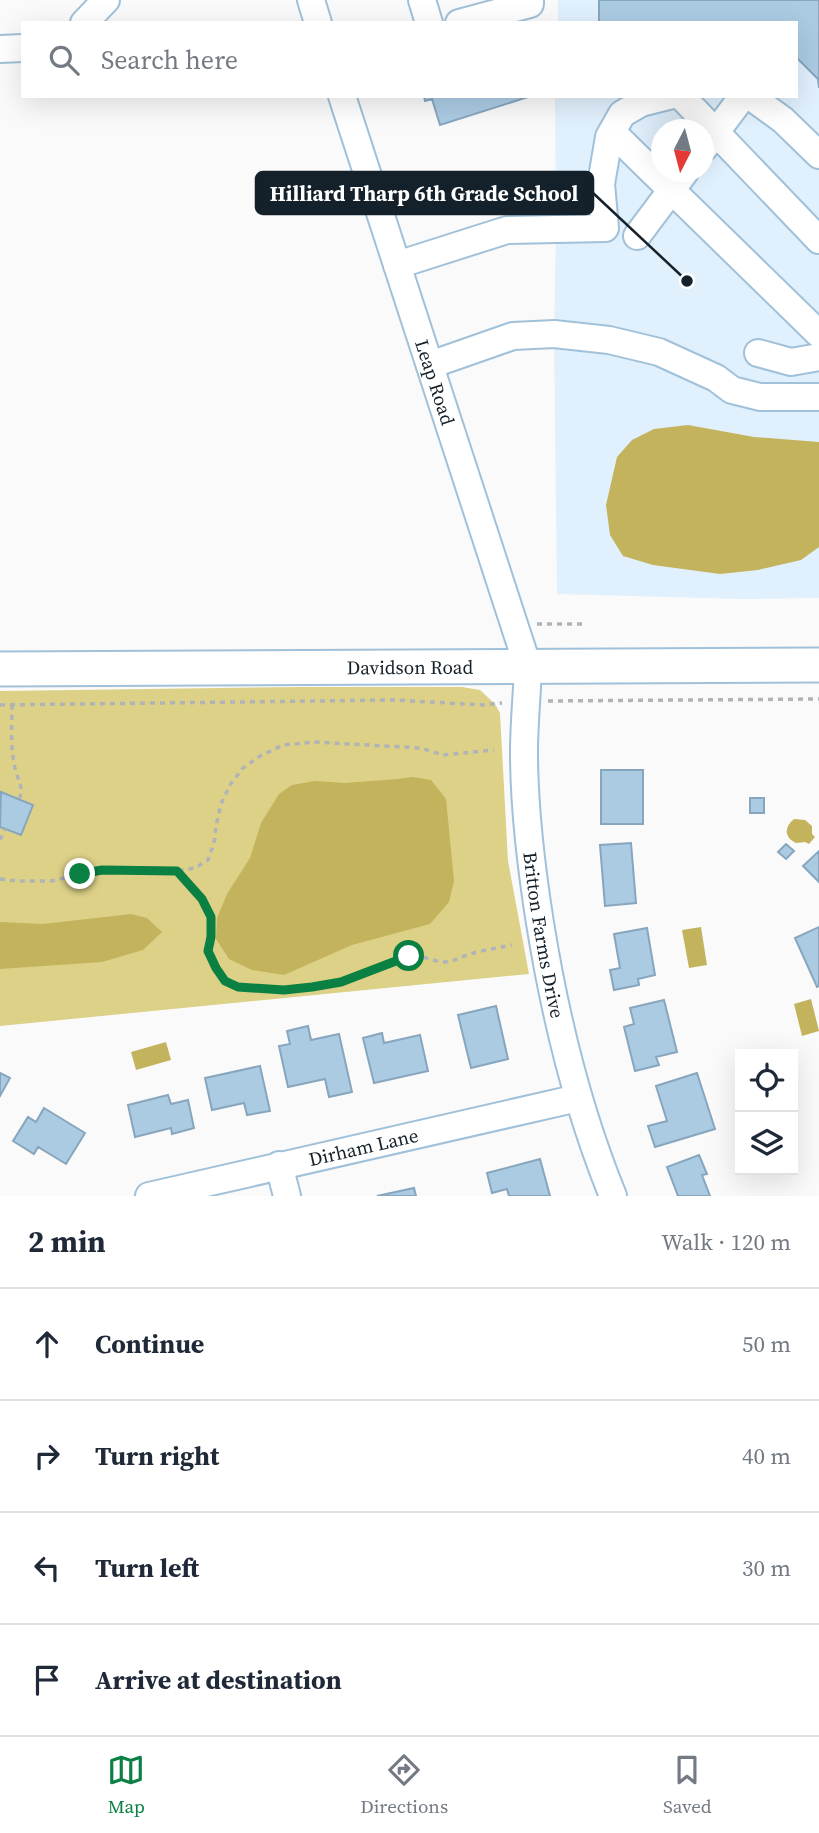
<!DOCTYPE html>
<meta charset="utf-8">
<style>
body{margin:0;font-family:"Source Serif 4",serif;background:#f2f2f3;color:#1f2937}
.controls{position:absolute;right:21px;bottom:21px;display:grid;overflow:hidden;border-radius:0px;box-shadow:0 7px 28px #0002}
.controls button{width:63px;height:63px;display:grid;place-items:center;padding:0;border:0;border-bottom:2px solid #e0e1e3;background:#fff;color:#1f2937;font:35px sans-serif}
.compass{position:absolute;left:651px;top:119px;width:63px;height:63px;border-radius:50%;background:#fff;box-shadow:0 7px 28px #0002;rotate:186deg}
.stop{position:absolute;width:21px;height:21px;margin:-16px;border:5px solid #0b8043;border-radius:50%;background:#fff}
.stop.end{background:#0b8043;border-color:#fff;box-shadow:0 2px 7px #0008}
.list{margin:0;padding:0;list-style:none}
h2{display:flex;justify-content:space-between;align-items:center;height:91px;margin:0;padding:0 28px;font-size:30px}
h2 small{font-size:23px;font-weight:400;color:#747a83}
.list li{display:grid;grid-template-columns:46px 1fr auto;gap:21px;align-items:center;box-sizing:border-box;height:112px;padding:0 28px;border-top:2px solid #e0e1e3}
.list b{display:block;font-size:26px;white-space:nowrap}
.list em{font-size:23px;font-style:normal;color:#747a83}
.icon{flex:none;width:38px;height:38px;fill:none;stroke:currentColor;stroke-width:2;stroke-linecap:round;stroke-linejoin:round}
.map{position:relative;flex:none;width:819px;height:1196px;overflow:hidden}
.search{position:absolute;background:#fff;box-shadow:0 7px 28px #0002;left:21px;right:21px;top:21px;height:77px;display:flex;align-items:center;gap:18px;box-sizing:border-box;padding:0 24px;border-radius:0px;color:#747a83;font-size:26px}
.sheet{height:539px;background:#fff}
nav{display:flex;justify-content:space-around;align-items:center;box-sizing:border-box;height:98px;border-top:2px solid #e0e1e3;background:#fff;font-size:19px;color:#747a83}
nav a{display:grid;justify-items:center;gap:4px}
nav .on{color:#0b8043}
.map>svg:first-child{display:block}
</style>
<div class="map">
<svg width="819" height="1196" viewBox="0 0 819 1196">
<rect width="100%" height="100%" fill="#fafafa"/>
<path fill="#e0f0fc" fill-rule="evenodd" d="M558,0H819V598L744,599L557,594L554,334L556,228L555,96H796V23H558ZM662,130H704V172H662Z"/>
<path fill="#ddd188" d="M301,687H462L480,690L495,704L500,713L508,861L529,974L0,1026V691Z"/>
<path fill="#c3b35c" d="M688,425L754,437L819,442V547L801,560L758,570L720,574L653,565L623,556L610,535L606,505L617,457L632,440L654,429Z
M413,777L431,780L446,799L454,881L449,902L430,924L352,945L284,975L252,970L229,959L216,939L217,918L227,894L250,858L261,823L279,794L292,785L315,781L345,783L398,779Z
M794,819L805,820L812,826V834L815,837L809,844L805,842L796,843C784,837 784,827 794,819Z
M131,914L147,918L162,932L143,950L102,962L0,969V922L43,924Z
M701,927L707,965L689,968L682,930Z
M811,999L819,1031L802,1036L794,1004Z
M166,1042L171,1060L136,1070L131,1052Z"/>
<path fill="#abcbe3" stroke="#87a6be" stroke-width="2" d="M599,0H819V88L818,79L796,57V23H599Z
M424,96H531L440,125L432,99L425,101Z
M601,770H643V824H601Z
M1,792L33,805L21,835L0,827Z
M750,798H764V813H750Z
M631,843L636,903L605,906L600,845Z
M786,844L794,851L786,859L778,852Z
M819,851V882L803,866Z
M819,927V986L817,987L795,938Z
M647,928L655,975L638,979L639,985L614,990L610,970L620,968L614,934Z
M664,1000L677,1052L656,1057L659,1065L635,1071L624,1027L634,1024L630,1008Z
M496,1006L508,1059L471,1068L458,1015Z
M308,1026L311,1040L339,1034L352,1092L329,1097L325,1079L288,1087L279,1046L290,1044L287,1031Z
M382,1033L384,1043L420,1035L428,1071L374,1083L363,1038Z
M260,1066L270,1111L247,1115L244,1103L212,1110L205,1078Z
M0,1073L10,1078L0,1096Z
M697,1073L715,1129L655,1147L648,1126L667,1121L656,1086Z
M168,1095L171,1104L188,1100L194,1128L172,1134L171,1128L135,1137L128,1105Z
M44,1108L85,1133L66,1164L38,1147L34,1154L13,1141L28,1117L36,1122Z
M699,1155L707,1174L702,1175L710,1196H678L667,1167Z
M540,1159L550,1196H509L507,1189L492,1193L487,1173Z
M414,1188L416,1196H377Z"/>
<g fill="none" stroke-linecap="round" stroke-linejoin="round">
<defs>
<g id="minor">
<path d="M311,0L318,23"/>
<path d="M422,0L429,23"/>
<path d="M84,23L106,0"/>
<path d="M459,23L530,4V0"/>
<path d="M0,49L23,48"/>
<path id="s1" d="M342,96L528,667C527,695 524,724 524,752C524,809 531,866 540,923C555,1016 577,1108 613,1196"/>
<path d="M681,96L819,240"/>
<path d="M750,96L783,120L819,155"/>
<path d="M612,132L819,334"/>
<path d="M704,148L743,96"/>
<path d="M637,236L685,172"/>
<path d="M397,265L507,230L605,228L601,184L609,137L622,114L641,103L669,96"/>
<path d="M758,353L791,362L819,357"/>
<path d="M430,365L513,336L554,334L609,340L659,352L716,378L732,390L760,397H819"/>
<path d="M279,1165L287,1196"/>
<path id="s2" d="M149,1196L578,1098"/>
</g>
<g id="major">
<path id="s3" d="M0,669L819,665"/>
</g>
</defs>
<use href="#minor" stroke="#a0c1d9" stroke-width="30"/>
<use href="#major" stroke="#a0c1d9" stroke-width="37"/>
<path stroke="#b0b4b7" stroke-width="3.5" stroke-dasharray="5 5" stroke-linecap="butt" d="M537,624H582
M548,701L819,699
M0,705L394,700L483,705L502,703
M12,705C12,726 10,752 16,772C19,782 24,789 19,799
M0,840L5,829
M178,872C189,886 204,898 210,915C214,928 207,941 208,951C210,960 218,973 224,979C246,1001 331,985 358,976C375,970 391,959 408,956C421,954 433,962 445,962C454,961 461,957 470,954C483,950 498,948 512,945
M0,879L17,881H51L102,870L177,871L195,868L208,860L214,843L216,826L221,804L230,785L243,768L260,756L283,745L314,742L421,748L443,755L494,750"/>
<use href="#minor" stroke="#fff" stroke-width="26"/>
<use href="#major" stroke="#fff" stroke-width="33"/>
</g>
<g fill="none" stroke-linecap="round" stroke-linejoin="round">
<path stroke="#0b8043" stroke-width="9" d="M80,874L102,870L177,871L202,899L211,917V937L208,951L216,968L225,981L238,987L284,990L312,987L341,982L409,956"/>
</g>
<g text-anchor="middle" stroke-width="5" stroke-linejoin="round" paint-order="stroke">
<g font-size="19" fill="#15212a" stroke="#fff">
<text dy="7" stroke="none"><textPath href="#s1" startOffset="301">Leap Road</textPath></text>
<text dy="7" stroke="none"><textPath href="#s3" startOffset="410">Davidson Road</textPath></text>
<text dy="7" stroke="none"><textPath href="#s1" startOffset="870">Britton Farms Drive</textPath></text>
<text dy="7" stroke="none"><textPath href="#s2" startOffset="220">Dirham Lane</textPath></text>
</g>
</g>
<path fill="none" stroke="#15212a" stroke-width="2.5" d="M687 281L593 193"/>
<circle fill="#15212a" stroke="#fff" stroke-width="2.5" cx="687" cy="281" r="7"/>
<rect fill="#15212a" stroke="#15212a" stroke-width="2.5" x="256" y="172" width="337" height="42" rx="7"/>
<g font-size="21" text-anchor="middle" font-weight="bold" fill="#fff">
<text x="424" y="201">Hilliard Tharp 6th Grade School</text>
</g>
</svg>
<div class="controls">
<button><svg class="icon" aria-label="locate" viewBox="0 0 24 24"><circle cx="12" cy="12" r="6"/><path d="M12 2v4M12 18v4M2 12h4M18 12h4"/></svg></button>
<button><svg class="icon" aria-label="layers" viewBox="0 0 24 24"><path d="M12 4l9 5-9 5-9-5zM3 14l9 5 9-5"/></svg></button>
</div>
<svg class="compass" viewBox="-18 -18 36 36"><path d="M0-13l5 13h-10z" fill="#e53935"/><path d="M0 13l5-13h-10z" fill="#747a83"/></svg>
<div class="stop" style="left:409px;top:956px"></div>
<div class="stop end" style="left:80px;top:874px"></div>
<div class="search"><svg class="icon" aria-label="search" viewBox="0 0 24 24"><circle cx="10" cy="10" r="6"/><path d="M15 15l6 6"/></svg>Search here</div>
</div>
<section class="sheet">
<h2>2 min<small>Walk · 120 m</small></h2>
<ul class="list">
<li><svg class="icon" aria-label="ahead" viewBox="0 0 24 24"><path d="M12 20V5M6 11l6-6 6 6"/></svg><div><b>Continue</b></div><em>50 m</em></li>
<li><svg class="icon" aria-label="right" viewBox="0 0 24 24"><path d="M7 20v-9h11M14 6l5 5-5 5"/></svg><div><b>Turn right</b></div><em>40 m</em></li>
<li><svg class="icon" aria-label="left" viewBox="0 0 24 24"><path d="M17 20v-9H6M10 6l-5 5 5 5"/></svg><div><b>Turn left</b></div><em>30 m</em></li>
<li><svg class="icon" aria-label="arrive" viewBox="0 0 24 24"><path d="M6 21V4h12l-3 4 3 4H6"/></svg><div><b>Arrive at destination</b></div></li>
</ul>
</section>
<nav>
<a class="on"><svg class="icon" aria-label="map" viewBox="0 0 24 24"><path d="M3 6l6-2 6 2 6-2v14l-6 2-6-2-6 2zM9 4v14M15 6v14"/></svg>Map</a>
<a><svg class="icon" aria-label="directions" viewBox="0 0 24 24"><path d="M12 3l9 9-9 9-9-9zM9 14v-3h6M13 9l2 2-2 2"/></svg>Directions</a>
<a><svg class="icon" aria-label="saved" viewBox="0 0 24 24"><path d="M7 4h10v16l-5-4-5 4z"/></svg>Saved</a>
</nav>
